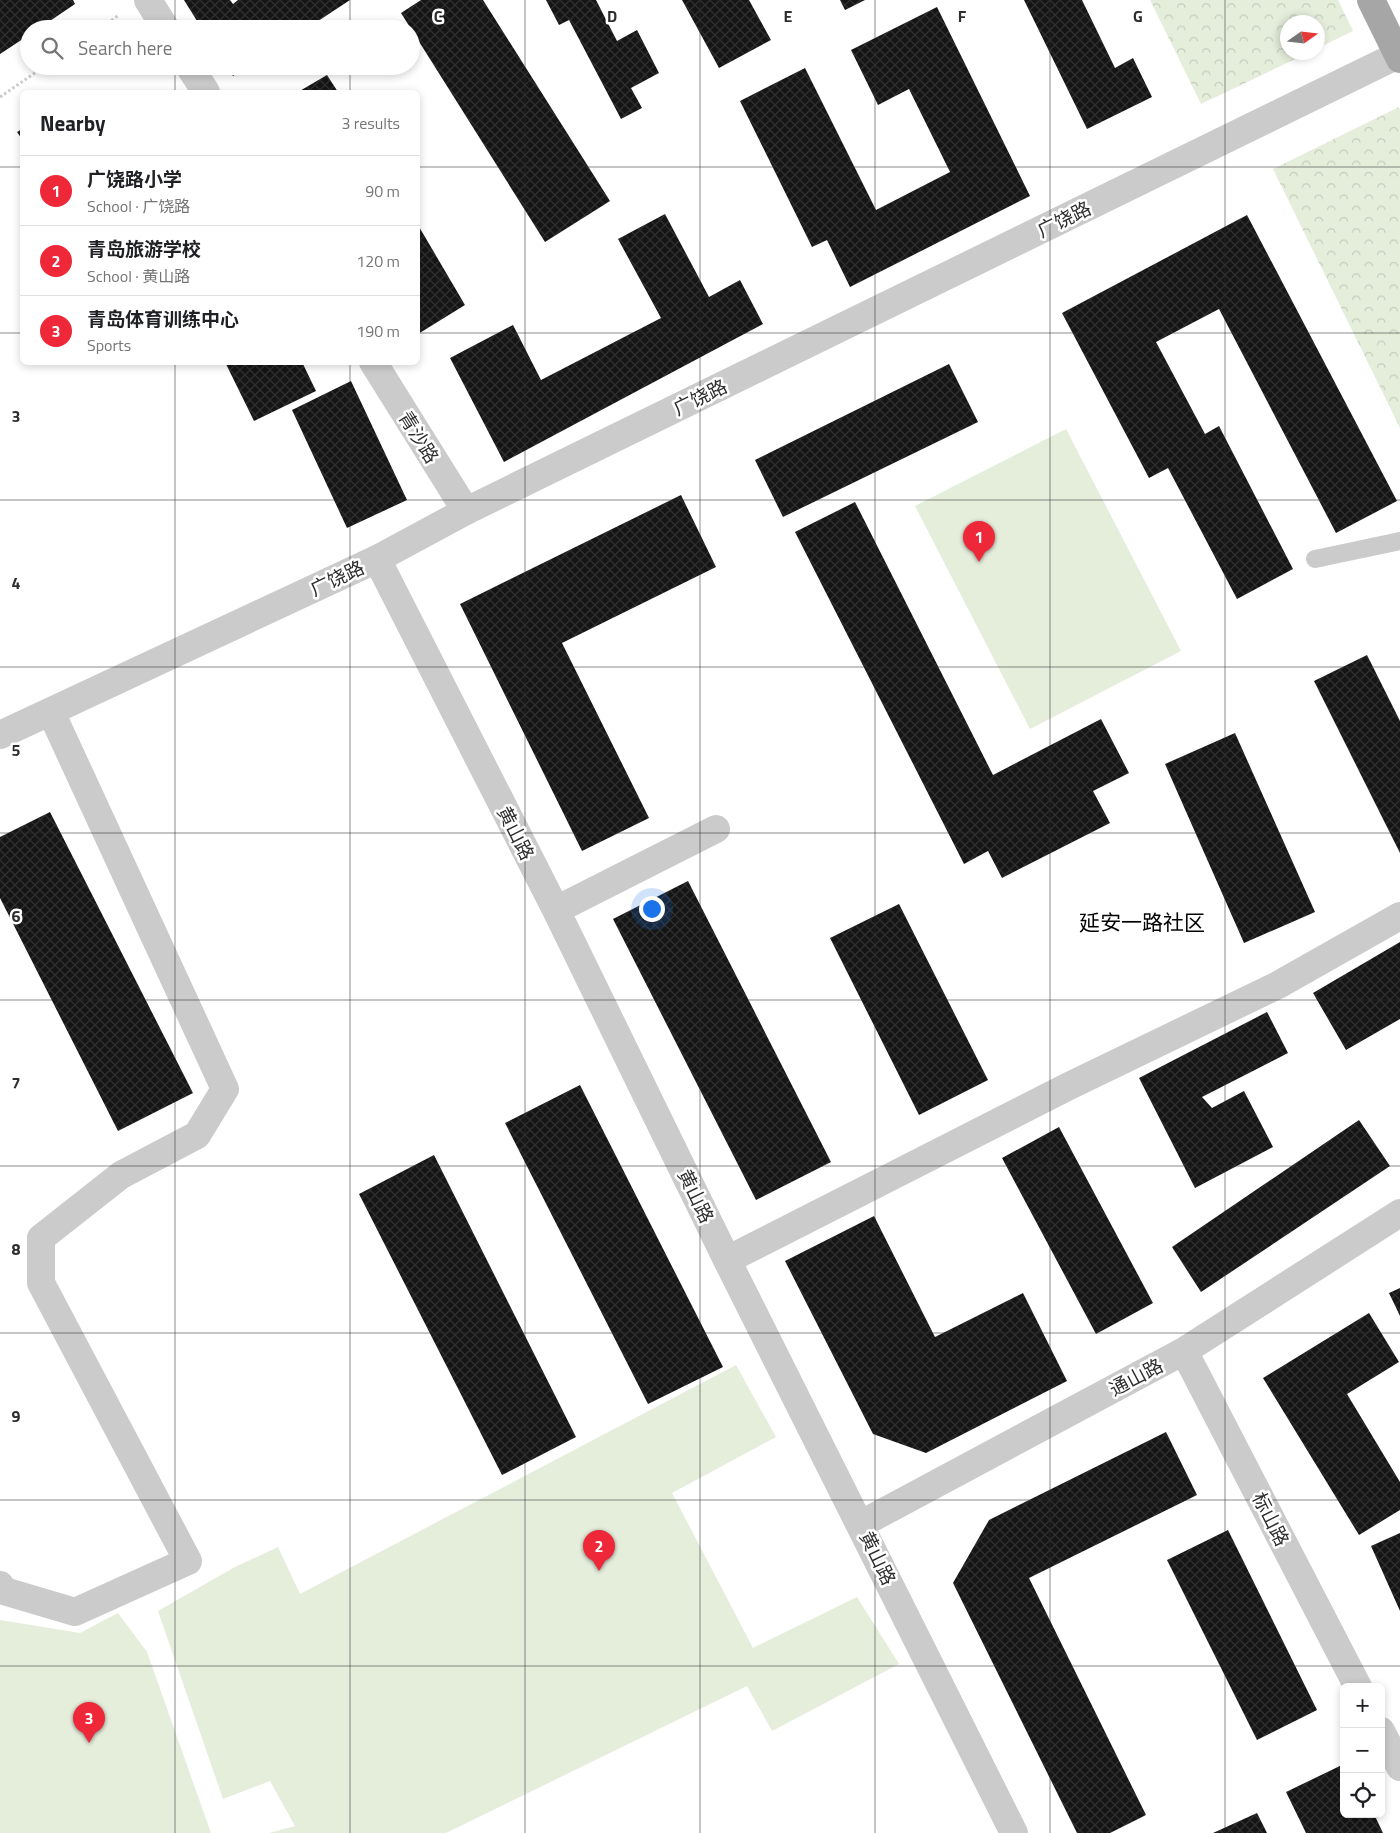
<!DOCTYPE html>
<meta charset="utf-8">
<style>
body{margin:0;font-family:"Titillium Web","Noto Sans SC",sans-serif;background:#f6f6f6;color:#202124}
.controls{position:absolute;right:15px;bottom:15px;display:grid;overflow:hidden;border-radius:8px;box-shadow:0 2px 8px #0003}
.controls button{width:45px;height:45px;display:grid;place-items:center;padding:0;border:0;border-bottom:1px solid #e0e0e0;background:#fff;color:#202124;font:25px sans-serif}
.compass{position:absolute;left:1280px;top:15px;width:45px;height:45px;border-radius:50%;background:#fff;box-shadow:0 2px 8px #0003;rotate:76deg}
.you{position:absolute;left:651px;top:908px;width:18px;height:18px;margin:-12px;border:4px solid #fff;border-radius:50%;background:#1a73e8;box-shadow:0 0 0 8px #1a73e833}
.badge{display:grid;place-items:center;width:32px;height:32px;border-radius:50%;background:#ee2739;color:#fff;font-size:16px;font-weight:700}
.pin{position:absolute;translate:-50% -41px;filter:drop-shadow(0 1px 2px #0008)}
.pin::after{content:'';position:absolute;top:26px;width:18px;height:15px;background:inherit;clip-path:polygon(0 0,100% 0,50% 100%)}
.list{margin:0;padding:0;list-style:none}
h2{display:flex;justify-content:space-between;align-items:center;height:65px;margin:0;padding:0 20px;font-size:21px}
h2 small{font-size:16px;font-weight:400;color:#757577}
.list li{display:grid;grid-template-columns:32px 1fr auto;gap:15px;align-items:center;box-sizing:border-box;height:70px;padding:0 20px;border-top:1px solid #e0e0e0}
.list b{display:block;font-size:19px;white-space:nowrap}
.list p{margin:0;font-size:16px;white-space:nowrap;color:#757577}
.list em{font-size:16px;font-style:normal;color:#757577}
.icon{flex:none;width:28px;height:28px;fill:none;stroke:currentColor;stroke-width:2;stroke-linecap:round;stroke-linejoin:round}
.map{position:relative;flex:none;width:1400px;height:1833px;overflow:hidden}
.search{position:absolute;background:#fff;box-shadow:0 2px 8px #0003;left:20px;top:20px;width:400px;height:55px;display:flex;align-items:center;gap:12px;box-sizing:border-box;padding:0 18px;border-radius:28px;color:#757577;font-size:19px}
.panel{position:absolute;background:#fff;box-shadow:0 2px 8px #0003;left:20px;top:90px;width:400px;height:275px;border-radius:8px}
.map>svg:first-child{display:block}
</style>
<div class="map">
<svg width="1400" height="1833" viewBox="0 0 1400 1833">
<defs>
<pattern id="forest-crowns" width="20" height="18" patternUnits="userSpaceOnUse" patternTransform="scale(1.25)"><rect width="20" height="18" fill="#e5eddb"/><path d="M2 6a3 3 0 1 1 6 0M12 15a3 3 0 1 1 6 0" fill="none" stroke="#c5ccbc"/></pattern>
<pattern id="building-cross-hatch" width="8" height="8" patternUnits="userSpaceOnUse" patternTransform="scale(1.25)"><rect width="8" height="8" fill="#151515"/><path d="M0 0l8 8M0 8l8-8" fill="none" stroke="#2f2f2f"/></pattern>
</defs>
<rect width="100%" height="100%" fill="#fff"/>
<path fill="url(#forest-crowns)" d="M1150,0H1338L1353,31L1318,48V22H1288V52L1308,53L1201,104Z
M1399,107L1400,110V428L1273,169Z"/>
<path fill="#e5eddb" d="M1066,429L1181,651L1030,729L915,506Z
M736,1365L776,1437L672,1493L753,1648L857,1597L899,1664L772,1731L747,1686L446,1833H269L295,1826L270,1781L223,1799L158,1611L235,1567L278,1547L300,1594Z
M118,1613L147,1652L211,1833H0V1620L80,1633Z"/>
<path fill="url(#building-cross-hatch)" d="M0,0H73L75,4L38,29H29V35L0,54Z
M184,0H230L233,4L238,0H350L306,29H202Z
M421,0H483L610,201L545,242L401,13Z
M546,0H596L617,41L637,30L659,73L631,88L642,108L621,119L569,20L559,25Z
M682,0H749L771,40L719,68Z
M840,0H865L845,10Z
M1024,0H1082L1115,68L1133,58L1152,97L1087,129Z
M937,7L1030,196L850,287L827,240L812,247L740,101L805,68L876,210L950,172L909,89L878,105L851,50Z
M226,66H248L233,76Z
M327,75L338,92H298Z
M22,129V139L17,132Z
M665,214L709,297L740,280L763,324L504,462L450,358L513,325L541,380L661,318L618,239Z
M1247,215L1397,501L1336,533L1219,309L1156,342L1205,434L1219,426L1293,569L1237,599L1168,468L1149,478L1062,313Z
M418,225L465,305L418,334Z
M225,362H302L316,391L254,421Z
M949,364L978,422L783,517L755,460Z
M351,381L407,500L347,528L292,410Z
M681,495L716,567L562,643L649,818L582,851L460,604Z
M855,502L993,775L1101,719L1129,773L1093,791L1110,823L1002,878L988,851L964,864L795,532Z
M1367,655L1400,721V853L1314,681Z
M1235,733L1315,912L1244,943L1165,764Z
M50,812L193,1093L118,1131L0,898V837Z
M688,881L831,1162L756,1200L613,919Z
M899,904L988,1080L919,1115L830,938Z
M1400,942V1019L1346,1050L1313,993Z
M1267,1012L1288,1053L1202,1097L1212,1108L1244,1091L1273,1147L1195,1188L1139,1078Z
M580,1085L723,1367L648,1404L505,1123Z
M1359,1120L1390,1166L1201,1292L1172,1247Z
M1059,1127L1153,1303L1096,1334L1002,1158Z
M434,1155L576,1437L502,1475L359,1194Z
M874,1216L935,1337L1023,1293L1067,1381L926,1453L873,1434L785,1261Z
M1400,1288V1316L1389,1293Z
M1369,1313L1399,1362L1347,1394L1400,1482V1510L1359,1535L1263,1378Z
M1166,1432L1197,1495L1029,1578L1146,1815L1110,1833H1077L953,1583L989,1520Z
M1228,1530L1317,1710L1257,1740L1167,1560Z
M1400,1533V1611L1371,1546Z
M1344,1764V1814H1374L1383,1833H1306L1286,1792Z
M1257,1813L1267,1833H1213Z"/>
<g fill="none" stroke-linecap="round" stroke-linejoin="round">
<path stroke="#cbcbcb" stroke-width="3" stroke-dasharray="2.5 2.5" stroke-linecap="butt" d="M99,29L119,15
M0,97L45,66"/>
<path stroke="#cbcbcb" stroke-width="18" d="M1315,559L1400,541"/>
<path stroke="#cbcbcb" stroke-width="28" d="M148,0L166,29
M189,66L206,92
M373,362L466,511
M377,559L556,910L727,1260L1014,1833
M556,910L716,829
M727,1260L1067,1087L1278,985L1400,916
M1184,1351L1358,1687
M861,1524L1184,1351L1400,1213
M0,1585L4,1591L75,1612L188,1561L41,1283V1238L121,1175L197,1135L225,1089L51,712
M1381,1731L1400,1767"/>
<path stroke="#cbcbcb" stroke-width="28" d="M0,735L377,559L466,511L1398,55"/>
<path stroke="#a6a6a6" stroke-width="28" d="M1371,0L1400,59"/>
</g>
<path fill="none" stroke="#2e2e2e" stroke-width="1" stroke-opacity="0.55" d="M175,0V29M350,0V29M525,0V1833M700,0V1833M875,0V1833M1050,0V1833M1225,0V1833M175,66V92M350,66V92M0,167H22M418,167H1400M0,333H22M418,333H1400M175,362V1833M350,362V1833M0,500H1400M0,667H1400M0,833H1400M0,1000H1400M0,1166H1400M0,1333H1400M0,1500H1400M0,1666H1400"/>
<g text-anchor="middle" stroke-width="5" stroke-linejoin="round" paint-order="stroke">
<g font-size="19" fill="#2e2e2e" stroke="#fff">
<text transform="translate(1064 219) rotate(-26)" y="7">广饶路</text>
<text transform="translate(700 397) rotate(-26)" y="7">广饶路</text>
<text transform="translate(419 437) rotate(58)" y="7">青沙路</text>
<text transform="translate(337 578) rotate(-25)" y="7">广饶路</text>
<text transform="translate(516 833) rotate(63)" y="7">黄山路</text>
<text transform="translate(696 1196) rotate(64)" y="7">黄山路</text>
<text transform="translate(1136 1377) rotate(-28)" y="7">通山路</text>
<text transform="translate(1271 1519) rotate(63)" y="7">标山路</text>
<text transform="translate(878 1558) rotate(64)" y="7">黄山路</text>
</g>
<g font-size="21" fill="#000" stroke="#fff">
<text x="1142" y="930">延安一路社区</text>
</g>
</g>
<g font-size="16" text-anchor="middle" font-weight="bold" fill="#2e2e2e" stroke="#fff" stroke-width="5" stroke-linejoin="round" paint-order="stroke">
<text x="438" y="22">C</text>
<text x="612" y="22">D</text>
<text x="788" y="22">E</text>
<text x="962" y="22">F</text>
<text x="1138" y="22">G</text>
<text x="16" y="422">3</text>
<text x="16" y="589">4</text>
<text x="16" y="756">5</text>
<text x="16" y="922">6</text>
<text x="16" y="1089">7</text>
<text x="16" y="1255">8</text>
<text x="16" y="1422">9</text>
</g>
</svg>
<div class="controls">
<button>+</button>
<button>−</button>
<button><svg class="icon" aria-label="locate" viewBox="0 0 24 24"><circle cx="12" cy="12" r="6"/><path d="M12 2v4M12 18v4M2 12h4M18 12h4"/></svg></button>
</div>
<svg class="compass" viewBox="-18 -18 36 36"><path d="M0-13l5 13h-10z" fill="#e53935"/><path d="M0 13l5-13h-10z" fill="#757577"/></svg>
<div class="you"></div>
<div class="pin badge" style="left:979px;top:562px">1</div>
<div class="pin badge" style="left:599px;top:1571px">2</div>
<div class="pin badge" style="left:89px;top:1743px">3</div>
<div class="search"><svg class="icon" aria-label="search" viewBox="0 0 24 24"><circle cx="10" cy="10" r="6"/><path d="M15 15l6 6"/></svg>Search here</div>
<section class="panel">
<h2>Nearby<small>3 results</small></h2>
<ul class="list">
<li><span class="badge">1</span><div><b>广饶路小学</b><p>School · 广饶路</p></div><em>90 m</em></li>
<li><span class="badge">2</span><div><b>青岛旅游学校</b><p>School · 黄山路</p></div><em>120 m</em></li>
<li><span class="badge">3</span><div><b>青岛体育训练中心</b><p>Sports</p></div><em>190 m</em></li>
</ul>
</section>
</div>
